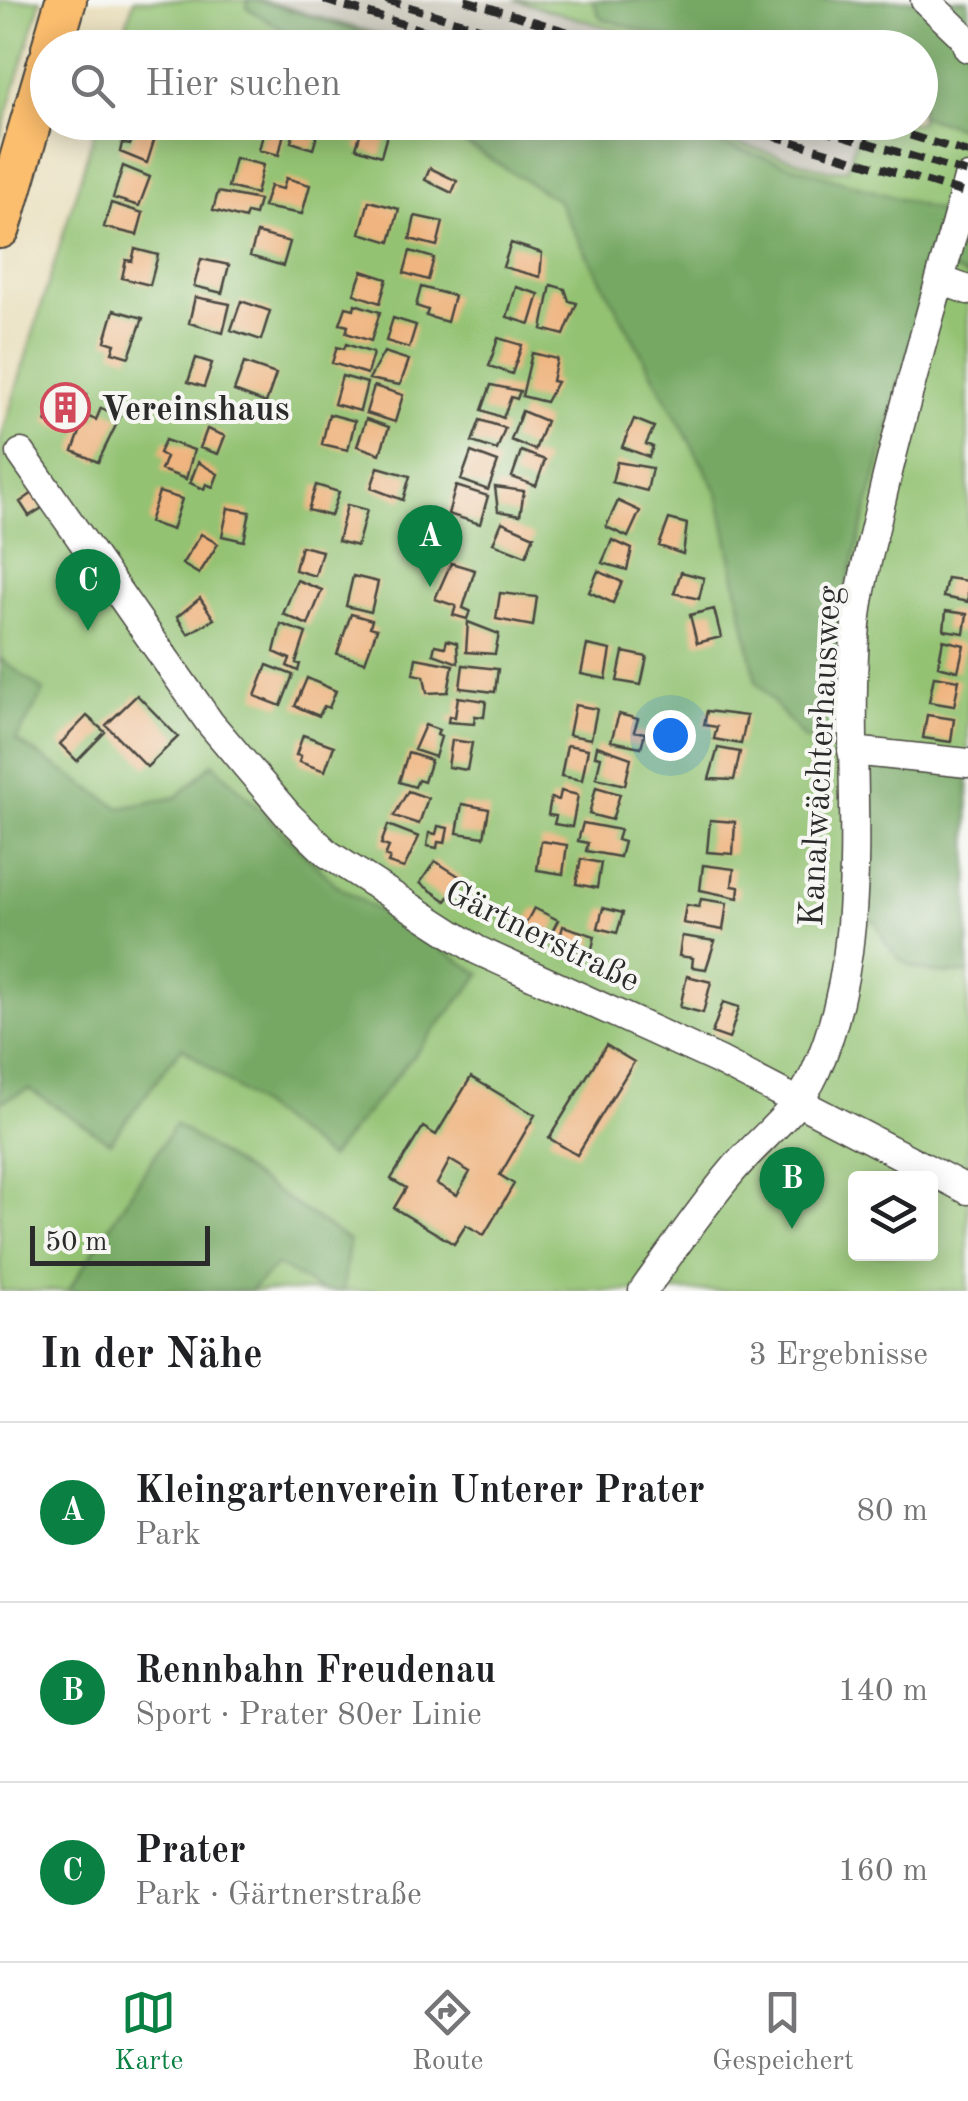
<!DOCTYPE html>
<html lang="de">
<meta charset="utf-8">
<style>
body{margin:0;font-family:"Old Standard TT",serif;background:#f6f6f6;color:#202124}
.controls{position:absolute;right:30px;bottom:30px;display:grid;overflow:hidden;border-radius:10px;box-shadow:0 5px 25px #0003}
.controls button{width:90px;height:90px;display:grid;place-items:center;padding:0;border:0;border-bottom:2px solid #e0e0e0;background:#fff;color:#202124;font:50px sans-serif}
.scale{position:absolute;left:30px;bottom:25px;width:180px;box-sizing:border-box;padding-left:10px;border:5px solid #2b2b2b;border-top:0;font-size:28px;line-height:35px;white-space:nowrap;color:#2b2b2b;-webkit-text-stroke:8px #f6f6f2;paint-order:stroke}
.you{position:absolute;left:670px;top:735px;width:35px;height:35px;margin:-25px;border:8px solid #fff;border-radius:50%;background:#1a73e8;box-shadow:0 0 0 15px #1a73e833}
.badge{display:grid;place-items:center;width:65px;height:65px;border-radius:50%;background:#0b8043;color:#fff;font-size:32px;font-weight:700}
.pin{position:absolute;translate:-50% -82px;filter:drop-shadow(0 2px 5px #0008)}
.pin::after{content:'';position:absolute;top:52px;width:35px;height:30px;background:inherit;clip-path:polygon(0 0,100% 0,50% 100%)}
.list{margin:0;padding:0;list-style:none}
h2{display:flex;justify-content:space-between;align-items:center;height:130px;margin:0;padding:0 40px;font-size:42px}
h2 small{font-size:32px;font-weight:400;color:#757577}
.list li{display:grid;grid-template-columns:65px 1fr auto;gap:30px;align-items:center;box-sizing:border-box;height:180px;padding:0 40px;border-top:2px solid #e0e0e0}
.list b{display:block;font-size:38px;white-space:nowrap}
.list p{margin:0;font-size:32px;white-space:nowrap;color:#757577}
.list em{font-size:32px;font-style:normal;color:#757577}
.icon{flex:none;width:55px;height:55px;fill:none;stroke:currentColor;stroke-width:2;stroke-linecap:round;stroke-linejoin:round}
.map{position:relative;flex:none;width:968px;height:1291px;overflow:hidden}
.search{position:absolute;background:#fff;box-shadow:0 5px 25px #0003;left:30px;right:30px;top:30px;height:110px;display:flex;align-items:center;gap:25px;box-sizing:border-box;padding:0 35px;border-radius:55px;color:#757577;font-size:38px}
.sheet{height:670px;background:#fff}
nav{display:flex;justify-content:space-around;align-items:center;box-sizing:border-box;height:140px;border-top:2px solid #e0e0e0;background:#fff;font-size:28px;color:#757577}
nav a{display:grid;justify-items:center;gap:5px}
nav .on{color:#0b8043}
.map>svg:first-child{display:block}
</style>
<div class="map">
<svg width="968" height="1291" viewBox="0 0 968 1291">
<rect width="100%" height="100%" fill="#f6f6f2"/>
<filter id="ink" filterUnits="userSpaceOnUse"><feTurbulence type="fractalNoise" baseFrequency=".01" numOctaves="2"/><feDisplacementMap in="SourceGraphic" scale="20" xChannelSelector="R" yChannelSelector="G"/><feConvolveMatrix kernelMatrix="1 2 1 2 8 2 1 2 1" color-interpolation-filters="sRGB"/></filter>
<filter id="wash" filterUnits="userSpaceOnUse"><feTurbulence type="fractalNoise" baseFrequency=".0048" numOctaves="4" result="noise"/><feDisplacementMap in="SourceGraphic" scale="40" xChannelSelector="R" yChannelSelector="G"/><feGaussianBlur stdDeviation="2.25" result="paint"/><feColorMatrix in="noise" values="0 0 0 0 0 0 0 0 0 0 0 0 0 0 0 0 0 1.4 0 .05"/><feComposite in="paint" operator="in"/></filter>
<g filter="url(#wash)">
<rect width="100%" height="100%" fill="#e9deb9"/>
<path fill="#c8c4b8" d="M262,0H515L673,47H420Z
M669,123H861L847,169L830,171Z"/>
<path fill="#93c272" stroke="#5f764e" stroke-width="2.5" fill-rule="evenodd" d="M0,0H41L0,138Z
M134,0H262L420,47L119,48Z
M515,0H968V1291H0V442L97,123H669L830,171L847,169L861,123L920,122V48L673,47ZM856,1178H930V1254H856Z"/>
<path fill="#76a864" stroke="#506a48" stroke-width="2.5" d="M248,0H256L410,47H311L247,8Z
M593,0H968V130L921,116L920,48L696,47L600,18Z
M432,123H653L968,220V276L932,262L839,616L833,740L804,739L756,681L718,493L557,200Z
M0,658L44,691L16,740L120,808L177,797L213,763L336,885L481,974L329,1158L182,1047L110,1142L29,1089L0,1102Z
M877,758L968,763V973C924,976 891,968 877,923L856,911L862,782Z
M175,1124L349,1241L343,1291H322L277,1265L250,1291H68Z"/>
<g id="blocks">
<path fill="#efb47f" fill-rule="evenodd" d="M297,122H321L313,149L291,142Z
M266,123L285,128L279,155L259,150Z
M137,125L157,131L147,163L120,152L122,143L130,145Z
M362,128L387,135L381,156L356,148Z
M235,158L263,165L256,194L228,187Z
M123,166L150,177L139,206L113,198Z
M430,168L457,181L452,193L425,180Z
M286,178L310,185L302,214L263,207L270,186L283,189Z
M218,192L259,200L255,215L247,213L245,219L213,210Z
M369,201L399,209L390,242L360,233Z
M111,203L143,213L137,235L104,227Z
M415,216L443,222L437,246L410,239Z
M257,233L290,242L283,266L250,256Z
M511,243L542,253L540,277L503,267Z
M135,249L158,255L150,285L122,278L126,260L132,261Z
M410,251L434,258L428,280L404,273Z
M201,259L229,265L222,293L194,286Z
M362,271L387,279L380,303L354,294Z
M551,285L565,289L569,301L577,303L564,335L542,329Z
M421,287L454,296L447,322L426,316L428,310L416,306Z
M516,287L539,294L530,324L507,317Z
M195,297L230,304L223,333L189,323Z
M241,301L270,311L261,340L231,330Z
M355,304L380,312L371,341L346,333L348,326L340,324L346,307L354,309Z
M114,310L143,318L129,357L112,352L115,344L105,341Z
M393,318L416,325L409,348L386,341Z
M498,338L522,345L512,374L489,366Z
M346,344L373,353L367,374L332,363L337,347L344,349Z
M384,352L409,360L400,385L369,379Z
M532,353L557,359L552,381L557,382L546,402L522,396Z
M196,358L212,363L204,387L188,382Z
M244,363L276,374L266,403L234,391Z
M342,376L367,383L360,411L334,404Z
M491,385L520,391L517,399L511,397L503,418L482,410Z
M59,386L86,395L72,431L46,422Z
M374,386L403,395L395,422L366,413Z
M101,408L120,417L98,462L73,451L86,416L96,420Z
M522,411L546,421L535,450L511,440Z
M329,414L355,421L348,450L322,444Z
M366,419L389,427L380,454L357,446Z
M634,419L654,427L646,444L653,447L649,457L622,447Z
M480,420L505,428L497,450L472,442Z
M207,429L225,436L218,454L200,448Z
M165,440L194,450L186,479L161,470L166,457L159,453Z
M521,451L545,460L536,486L512,477Z
M471,452L498,462L488,490L461,480Z
M198,462L218,474L213,487L206,484L204,489L190,483Z
M617,462L652,468L647,491L612,482Z
M378,467L410,476L403,500L371,488Z
M316,485L339,492L331,516L308,510Z
M456,486L488,496L480,524L448,514Z
M495,487L524,491L520,515L498,511Z
M159,492L182,499L172,530L149,522Z
M33,493L42,508L29,516L20,502Z
M618,501L640,511L628,537L606,527Z
M347,505L367,510L357,546L338,541Z
M228,508L250,512L244,541L222,536Z
M669,519L687,524L683,554L659,546Z
M502,522L534,536L526,556L493,543Z
M201,534L218,544L199,574L182,564Z
M612,540L632,549L627,570L602,563Z
M301,546L322,551L315,576L295,570Z
M451,563L475,570L463,608L470,611L467,619L453,615L456,606L435,599Z
M598,571L622,582L613,603L589,592Z
M681,572L704,578L699,599L674,593Z
M353,576L378,582L371,612L346,606Z
M947,578L968,581V602L943,597Z
M297,580L322,590L308,625L283,614Z
M500,593L537,597L533,626L496,619Z
M200,598L214,619L188,634L177,617Z
M714,609L721,637L697,643L690,615Z
M946,611L967,614L964,633L944,630Z
M351,614L372,620L370,627L377,629L365,662L337,654Z
M468,622L499,634L495,654L466,652Z
M281,624L306,633L296,663L300,664L298,671L287,666L290,659L274,652Z
M447,640L457,643L458,663L433,654L435,645L445,647Z
M943,640L964,645L958,671L938,666Z
M587,645L611,650L606,679L581,674Z
M623,652L647,657L641,685L617,681Z
M416,658L453,665L448,692L427,693L424,676L413,674Z
M267,665L293,675L281,706L255,696Z
M463,665L498,669L495,692L460,688Z
M934,676L959,680L954,706L929,702Z
M307,678L336,691L329,708L324,706L319,716L295,706Z
M137,695L178,737L147,767L106,725Z
M458,697L486,701L484,717L475,716L474,724L448,722L449,716L455,717Z
M575,705L597,709L591,739L569,735Z
M707,711L747,716L741,744L714,739L717,727L704,725Z
M619,714L638,719L634,731L645,733L641,747L611,741Z
M927,715L954,719L951,742L923,738Z
M87,716L105,732L77,761L60,744Z
M425,725L439,730L437,735L441,737L435,757L414,750Z
M303,735L334,746L325,771L299,762L301,756L296,755Z
M452,740L472,743L467,770L448,767Z
M567,745L588,749L582,780L561,776Z
M597,746L631,758L625,785L596,778L601,757L595,756Z
M718,748L740,752L734,780L709,779Z
M408,753L431,760L424,782L418,780L415,787L399,782Z
M596,787L620,794L612,820L589,814Z
M408,791L428,798L419,824L394,816Z
M561,791L578,795L572,827L554,824L556,816L548,815L551,798L559,800Z
M462,804L489,809L484,837L457,833Z
M710,820L735,822L733,854L707,852Z
M583,823L620,830L617,840L624,842L620,857L586,851L588,843L578,841Z
M388,825L419,837L404,868L388,863L390,858L385,856L389,847L381,844Z
M438,826L448,828L445,843L438,842L437,848L427,846L429,833L436,834Z
M541,841L567,845L563,874L537,870Z
M581,859L601,863L597,888L576,884Z
M435,861L462,878L446,901L420,883Z
M703,865L734,869L732,886L739,887L738,898L700,890Z
M701,899L727,903L723,930L683,923L686,905L699,907Z
M534,908L558,920L543,949L519,936Z
M603,908L623,913L617,933L598,928Z
M563,926L595,936L591,953L558,945Z
M682,936L715,941L706,969L692,967L693,958L679,956Z
M687,976L711,982L703,1013L680,1007Z
M723,1002L739,1007L729,1039L712,1033Z
M606,1045L634,1062L577,1155L549,1138Z
M471,1077L535,1115L500,1175L514,1184L484,1235L466,1225L454,1244L394,1208L406,1188L391,1179L423,1127L436,1135ZM450,1160L470,1172L457,1195L437,1184Z"/>
</g>
</g>
<g filter="url(#ink)">
<use href="#blocks" fill-opacity="0" stroke="#484640" stroke-width="2.5"/>
<g fill="none" stroke-linecap="round" stroke-linejoin="round">
<defs>
<path id="minor" d="M925,0L963,36L968,48
M943,281L968,290
M21,453L210,723L288,815L328,854L477,950L718,1060L968,1190
M852,751L968,763
M643,1291C672,1251 701,1208 733,1170C761,1137 797,1113 815,1073C878,933 843,772 856,625C860,585 871,545 880,506C905,396 939,287 968,178"/>
<path id="highway" d="M52,48L66,0
M0,228L48,63"/>
</defs>
<use href="#minor" stroke="#484640" stroke-width="31"/>
<use href="#highway" stroke="#484640" stroke-width="44"/>
<use href="#minor" stroke="#fff" stroke-width="28"/>
<use href="#highway" stroke="#fbbd6e" stroke-width="40"/>
<path stroke="#2b2b2b" stroke-width="8" stroke-dasharray="15 8" stroke-linecap="butt" d="M324,0L482,48
M386,0L546,48
M465,0L620,48
M727,122L968,194
M798,122L968,173
M866,122L968,153"/>
</g>
</g>
<defs>
<symbol id="building-ring" viewBox="-11 -11 22 22"><circle r="9.5" fill="#f6f6f2" stroke="#d1495b" stroke-width="1.5"/><path d="M-4-6H4V6H1V3H-1V6H-4ZM-2.5-4.3h1.7v1.8h-1.7ZM.8-4.3h1.7v1.8H.8ZM-2.5-1h1.7V.8h-1.7ZM.8-1h1.7V.8H.8Z" fill="#d1495b"/></symbol>
</defs>
<g fill-rule="evenodd">
<use href="#building-ring" x="38" y="380" width="55" height="55"/>
</g>
<g text-anchor="middle" stroke-width="8" stroke-linejoin="round" paint-order="stroke">
<g font-size="35" font-weight="bold" fill="#2b2b2b" stroke="#f6f6f2" text-anchor="start">
<text x="101" y="420">Vereinshaus</text>
</g>
<g font-size="35" fill="#2b2b2b" stroke="#f6f6f2">
<text transform="translate(819 756) rotate(-87)" y="12">Kanalwächterhausweg</text>
<text transform="translate(543 935) rotate(26)" y="12">Gärtnerstraße</text>
</g>
</g>
</svg>
<div class="controls">
<button><svg class="icon" aria-label="layers" viewBox="0 0 24 24"><path d="M12 4l9 5-9 5-9-5zM3 14l9 5 9-5"/></svg></button>
</div>
<div class="scale">50 m</div>
<div class="you"></div>
<div class="pin badge" style="left:430px;top:587px">A</div>
<div class="pin badge" style="left:792px;top:1229px">B</div>
<div class="pin badge" style="left:88px;top:631px">C</div>
<div class="search"><svg class="icon" aria-label="search" viewBox="0 0 24 24"><circle cx="10" cy="10" r="6"/><path d="M15 15l6 6"/></svg>Hier suchen</div>
</div>
<section class="sheet">
<h2>In der Nähe<small>3 Ergebnisse</small></h2>
<ul class="list">
<li><span class="badge">A</span><div><b>Kleingartenverein Unterer Prater</b><p>Park</p></div><em>80 m</em></li>
<li><span class="badge">B</span><div><b>Rennbahn Freudenau</b><p>Sport · Prater 80er Linie</p></div><em>140 m</em></li>
<li><span class="badge">C</span><div><b>Prater</b><p>Park · Gärtnerstraße</p></div><em>160 m</em></li>
</ul>
</section>
<nav>
<a class="on"><svg class="icon" aria-label="map" viewBox="0 0 24 24"><path d="M3 6l6-2 6 2 6-2v14l-6 2-6-2-6 2zM9 4v14M15 6v14"/></svg>Karte</a>
<a><svg class="icon" aria-label="directions" viewBox="0 0 24 24"><path d="M12 3l9 9-9 9-9-9zM9 14v-3h6M13 9l2 2-2 2"/></svg>Route</a>
<a><svg class="icon" aria-label="saved" viewBox="0 0 24 24"><path d="M7 4h10v16l-5-4-5 4z"/></svg>Gespeichert</a>
</nav>
